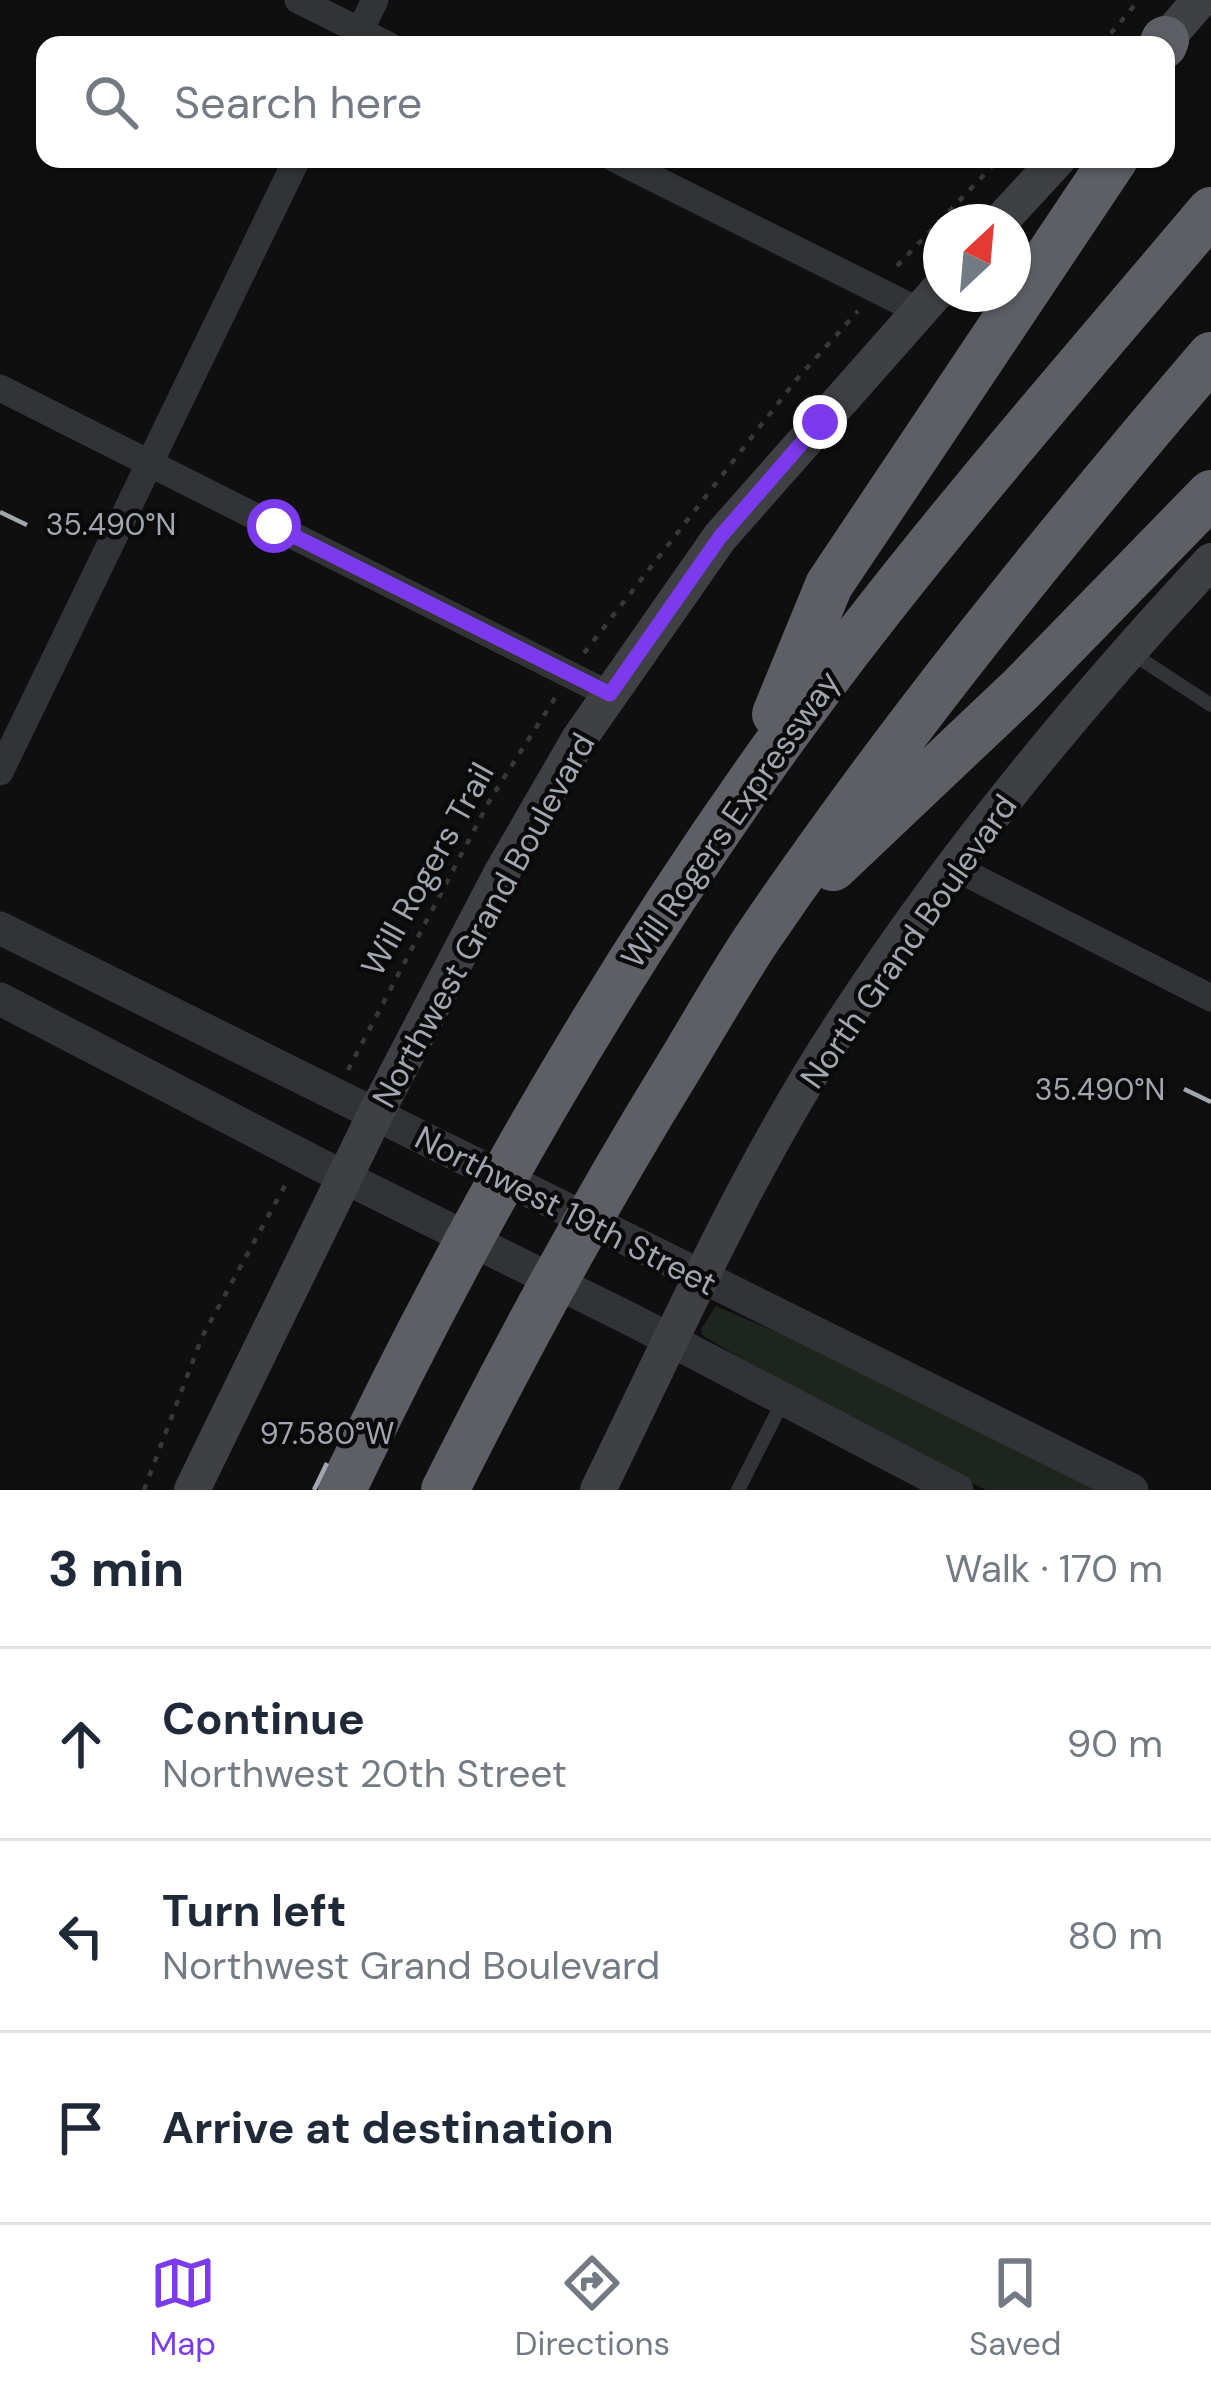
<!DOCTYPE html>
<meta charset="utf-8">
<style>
body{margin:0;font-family:"DM Sans",sans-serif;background:#f2f2f3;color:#1f2937}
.compass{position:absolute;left:923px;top:204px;width:108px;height:108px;border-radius:50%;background:#fff;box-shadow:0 3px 9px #0004;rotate:26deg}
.stop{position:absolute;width:36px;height:36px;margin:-27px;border:9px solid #7c3aed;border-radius:50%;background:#fff}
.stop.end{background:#7c3aed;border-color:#fff;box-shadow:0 3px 12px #0008}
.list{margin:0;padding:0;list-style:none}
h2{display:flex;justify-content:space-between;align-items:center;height:156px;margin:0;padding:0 48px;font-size:51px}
h2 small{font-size:39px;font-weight:400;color:#747a83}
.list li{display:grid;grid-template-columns:78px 1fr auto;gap:36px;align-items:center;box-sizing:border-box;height:192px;padding:0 48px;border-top:3px solid #e0e1e3}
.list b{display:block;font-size:45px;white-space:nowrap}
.list p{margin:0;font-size:39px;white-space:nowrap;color:#747a83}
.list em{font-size:39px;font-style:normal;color:#747a83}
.icon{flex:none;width:66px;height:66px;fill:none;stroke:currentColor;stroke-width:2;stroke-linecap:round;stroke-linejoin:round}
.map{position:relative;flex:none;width:1211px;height:1490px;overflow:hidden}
.search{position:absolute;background:#fff;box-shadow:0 3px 9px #0004;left:36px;right:36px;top:36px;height:132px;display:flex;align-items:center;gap:30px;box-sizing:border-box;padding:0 42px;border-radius:24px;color:#747a83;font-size:45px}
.sheet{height:732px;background:#fff}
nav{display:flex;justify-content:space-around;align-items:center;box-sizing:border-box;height:168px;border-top:3px solid #e0e1e3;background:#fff;font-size:33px;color:#747a83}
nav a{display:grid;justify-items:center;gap:6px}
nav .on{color:#7c3aed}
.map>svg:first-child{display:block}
</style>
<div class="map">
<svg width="1211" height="1490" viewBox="0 0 1211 1490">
<rect width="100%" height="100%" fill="#0f0f10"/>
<path fill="#1e241e" d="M716,1306L844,1361L1098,1490H986L823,1408L702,1335L701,1329Z"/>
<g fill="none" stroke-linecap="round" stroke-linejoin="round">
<path stroke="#37383b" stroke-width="4.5" stroke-dasharray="6 9" stroke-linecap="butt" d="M1101,45L1139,0
M897,266L999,159
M584,653L797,379L858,311
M348,1070L491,798L555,698
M144,1490L202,1337L288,1180"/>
<path stroke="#323336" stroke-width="14" d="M1130,652L1211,705
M738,1490L783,1401"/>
<path stroke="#323336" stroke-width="27" d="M298,0L388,45
M353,45L375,0
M615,159L919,311
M0,388L610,695
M0,772L297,159
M952,866L1211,998"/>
<path stroke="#323336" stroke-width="33" d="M0,928L1132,1490
M0,999L318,1164L634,1321L957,1490"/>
<path stroke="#3f4044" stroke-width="36" d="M1161,45L1200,0
M1000,222L1058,159
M192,1490L375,1115L501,874L579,739L720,537L941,287
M598,1490C675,1333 747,1169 843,1023C951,857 1077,705 1211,561"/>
<path stroke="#5d5f65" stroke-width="48" d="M1163,45L1165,40
M776,714L829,585L1114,159
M833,867L1021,689L1211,494
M342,1490C479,1203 638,928 830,673C950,514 1082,364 1211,211
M445,1490C517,1346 593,1206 678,1068C704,1025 730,979 758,937C897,733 1051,543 1211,356"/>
</g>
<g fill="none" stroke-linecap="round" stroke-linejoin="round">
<path stroke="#7c3aed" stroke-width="15" d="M274,526L610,694L720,537L820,422"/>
</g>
<path fill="none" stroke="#a2a6af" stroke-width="4.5" d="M0,512L27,525M1184,1089L1211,1102M314,1490L327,1463"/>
<g text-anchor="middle" stroke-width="9" stroke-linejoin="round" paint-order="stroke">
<g font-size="33" fill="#a2a6af" stroke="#0a0a0b">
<text transform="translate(730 819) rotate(-55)" y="12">Will Rogers Expressway</text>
<text transform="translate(427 869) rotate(-61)" y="12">Will Rogers Trail</text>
<text transform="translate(483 920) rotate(-61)" y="12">Northwest Grand Boulevard</text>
<text transform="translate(908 941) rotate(-55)" y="12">North Grand Boulevard</text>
<text transform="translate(566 1210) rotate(27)" y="12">Northwest 19th Street</text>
</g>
</g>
<g font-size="30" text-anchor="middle" fill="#a2a6af" stroke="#0a0a0b" stroke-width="9" stroke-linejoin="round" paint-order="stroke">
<text x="111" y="535">35.490°N</text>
<text x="1100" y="1100">35.490°N</text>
<text x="327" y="1444">97.580°W</text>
</g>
</svg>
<svg class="compass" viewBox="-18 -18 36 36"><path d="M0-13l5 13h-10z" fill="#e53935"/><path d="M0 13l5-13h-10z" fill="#747a83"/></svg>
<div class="stop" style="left:274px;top:526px"></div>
<div class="stop end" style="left:820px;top:422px"></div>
<div class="search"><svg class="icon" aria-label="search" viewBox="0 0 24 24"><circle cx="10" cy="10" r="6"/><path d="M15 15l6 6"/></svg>Search here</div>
</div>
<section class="sheet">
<h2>3 min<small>Walk · 170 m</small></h2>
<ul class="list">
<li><svg class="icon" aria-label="ahead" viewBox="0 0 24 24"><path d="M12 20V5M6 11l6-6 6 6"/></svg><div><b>Continue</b><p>Northwest 20th Street</p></div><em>90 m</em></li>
<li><svg class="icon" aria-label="left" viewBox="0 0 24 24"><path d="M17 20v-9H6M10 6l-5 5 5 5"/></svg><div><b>Turn left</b><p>Northwest Grand Boulevard</p></div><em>80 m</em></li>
<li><svg class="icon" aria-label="arrive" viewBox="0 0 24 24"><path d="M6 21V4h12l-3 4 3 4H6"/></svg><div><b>Arrive at destination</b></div></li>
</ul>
</section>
<nav>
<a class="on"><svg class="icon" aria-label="map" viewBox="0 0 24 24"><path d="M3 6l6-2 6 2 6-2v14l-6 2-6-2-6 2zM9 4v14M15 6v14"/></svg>Map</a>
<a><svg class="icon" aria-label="directions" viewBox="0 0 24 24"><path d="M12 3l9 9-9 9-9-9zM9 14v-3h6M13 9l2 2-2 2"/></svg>Directions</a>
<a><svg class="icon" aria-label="saved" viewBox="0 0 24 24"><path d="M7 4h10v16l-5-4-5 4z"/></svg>Saved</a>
</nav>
